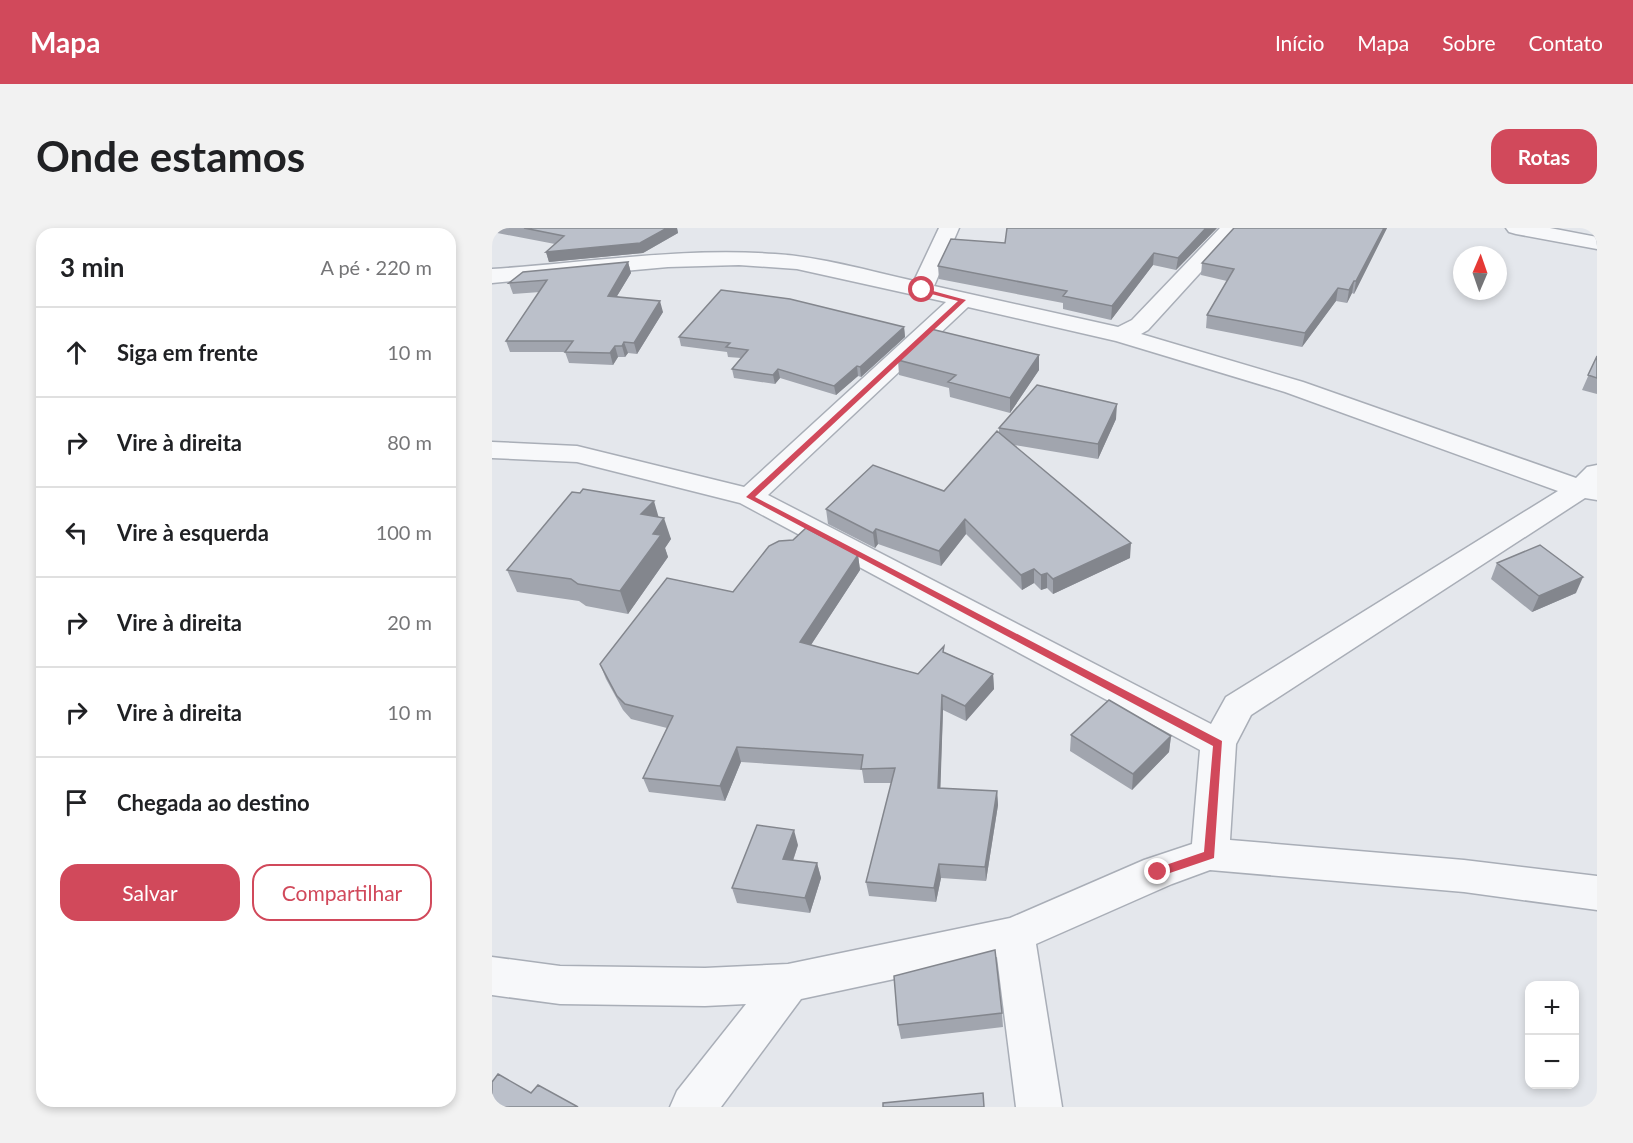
<!DOCTYPE html>
<html lang="pt">
<meta charset="utf-8">
<style>
body{margin:0;font-family:Lato,sans-serif;background:#f2f2f2;color:#202124}
.controls{position:absolute;right:18px;bottom:18px;display:grid;overflow:hidden;border-radius:12px;box-shadow:0 3px 9px #0003}
.controls button{width:54px;height:54px;display:grid;place-items:center;padding:0;border:0;border-bottom:2px solid #e0e0e0;background:#fff;color:#202124;font:30px sans-serif}
.compass{position:absolute;left:961px;top:18px;width:54px;height:54px;border-radius:50%;background:#fff;box-shadow:0 3px 9px #0003;rotate:2deg}
.stop{position:absolute;width:18px;height:18px;margin:-14px;border:4px solid #d1495b;border-radius:50%;background:#fff}
.stop.end{background:#d1495b;border-color:#fff;box-shadow:0 2px 6px #0008}
.list{margin:0;padding:0;list-style:none}
h2{display:flex;justify-content:space-between;align-items:center;height:78px;margin:0;padding:0 24px;font-size:26px}
h2 small{font-size:20px;font-weight:400;color:#757577}
.list li{display:grid;grid-template-columns:39px 1fr auto;gap:18px;align-items:center;box-sizing:border-box;height:90px;padding:0 24px;border-top:2px solid #e0e0e0}
.list b{display:block;font-size:22px;white-space:nowrap}
.list em{font-size:20px;font-style:normal;color:#757577}
.actions{display:flex;gap:12px;padding:18px 24px}
.actions a{flex:1;padding:14px 0;border:2px solid #d1495b;border-radius:18px;text-align:center;font-size:21px;color:#d1495b}
.actions .main{background:#d1495b;color:#fff}
.icon{flex:none;width:33px;height:33px;fill:none;stroke:currentColor;stroke-width:2;stroke-linecap:round;stroke-linejoin:round}
.map{position:relative;flex:none;width:1105px;height:879px;overflow:hidden;border-radius:18px}
header{display:flex;align-items:center;gap:36px;box-sizing:border-box;height:84px;padding:0 30px;background:#d1495b;color:#fff}
header strong{font-size:28px}
nav{display:flex;gap:33px;margin-inline-start:auto;font-size:21px}
.intro{display:flex;align-items:center;justify-content:space-between;box-sizing:border-box;height:144px;padding:0 36px}
h1{margin:0;font-size:42px}
.button{padding:15px 27px;border-radius:18px;background:#d1495b;color:#fff;font-size:21px;font-weight:700}
main{display:flex;gap:36px;padding:0 36px}
aside{flex:1;background:#fff;border-radius:18px;box-shadow:0 3px 9px #0003}
.map>svg:first-child{display:block}
</style>
<header>
<strong>Mapa</strong>
<nav><a>Início</a><a>Mapa</a><a>Sobre</a><a>Contato</a></nav>
</header>
<div class="intro"><h1>Onde estamos</h1><a class="button">Rotas</a></div>
<main>
<aside>
<h2>3 min<small>A pé · 220 m</small></h2>
<ul class="list">
<li><svg class="icon" aria-label="ahead" viewBox="0 0 24 24"><path d="M12 20V5M6 11l6-6 6 6"/></svg><div><b>Siga em frente</b></div><em>10 m</em></li>
<li><svg class="icon" aria-label="right" viewBox="0 0 24 24"><path d="M7 20v-9h11M14 6l5 5-5 5"/></svg><div><b>Vire à direita</b></div><em>80 m</em></li>
<li><svg class="icon" aria-label="left" viewBox="0 0 24 24"><path d="M17 20v-9H6M10 6l-5 5 5 5"/></svg><div><b>Vire à esquerda</b></div><em>100 m</em></li>
<li><svg class="icon" aria-label="right" viewBox="0 0 24 24"><path d="M7 20v-9h11M14 6l5 5-5 5"/></svg><div><b>Vire à direita</b></div><em>20 m</em></li>
<li><svg class="icon" aria-label="right" viewBox="0 0 24 24"><path d="M7 20v-9h11M14 6l5 5-5 5"/></svg><div><b>Vire à direita</b></div><em>10 m</em></li>
<li><svg class="icon" aria-label="arrive" viewBox="0 0 24 24"><path d="M6 21V4h12l-3 4 3 4H6"/></svg><div><b>Chegada ao destino</b></div></li>
</ul>
<div class="actions"><a class="main">Salvar</a><a>Compartilhar</a></div>
</aside>
<div class="map">
<svg width="1105" height="879" viewBox="0 0 1105 879">
<rect width="100%" height="100%" fill="#e4e7ec"/>
<g fill="none" stroke-linecap="round" stroke-linejoin="round">
<defs>
<path id="minor" d="M447,0H467L442,58L626,99L640,92L728,0H749L656,102L649,106L811,154L1084,250L1095,239L1105,237V272L1093,270L759,487L744,516L738,612L972,632L1105,648V682L972,664L718,642L680,656L544,716L570,879H524L505,729L309,771L229,879H178L185,863L254,776L213,778L68,776L0,767V729L68,738L213,740L296,736L518,690L652,632L700,616L708,522L248,275L85,234L0,230V214L85,218L252,259L454,74L305,41L247,37L176,39L0,55V41C94,35 189,19 283,26C330,29 377,43 422,53ZM476,79L624,113L793,164L1066,263L734,469L719,496L276,267Z
M1014,0H1058L1105,9V21L1024,6L1017,4Z"/>
</defs>
<use href="#minor" stroke="#a9aeb7" stroke-width="3"/>
<use href="#minor" fill="#f7f8fa" fill-rule="evenodd"/>
</g>
<path fill="#a1a5ae" d="M0,0H185L186,5L151,25L57,34L54,24L63,16L0,4Z
M515,0H725L684,42L661,37L619,92L571,81V75L447,51L446,38L513,15Z
M742,0H895L862,66L860,65L855,75L844,73L810,119L714,100L715,87L735,53L709,47L710,35Z
M136,34L139,45L125,68L171,84L145,126L136,125L133,129H126L121,137L77,135L73,124H18L14,113L48,64L21,66L17,55Z
M412,99L413,109L369,149L366,148L344,167L288,150L283,156L242,150L240,141L249,130L236,129L235,124L189,118L187,109Z
M1105,128V166L1090,162Z
M406,132L547,142L518,185L458,169L457,160L407,147Z
M624,191L606,231L522,217L638,330L561,366L555,360L549,362L542,355L530,362L474,306L449,338L386,316L383,320L336,296L334,281L452,263L507,204V200Z
M166,289L179,311L173,320L176,329L136,386L94,378L87,373L25,364L15,342Z
M366,327L368,342L319,417L426,446L452,424L501,446L502,461L474,493L451,482L448,560L505,563L506,577L494,653L449,650L444,674L377,668L374,654L400,555H372L370,542L249,534L233,573L157,564L151,550L175,500L139,491L131,482L114,451L108,436L241,364Z
M1005,335L1084,365L1040,384L999,351Z
M579,507L679,508L677,524L640,562L578,523Z
M306,617L301,633L325,635L329,650L318,685L245,675L240,660Z
M510,785L511,799L409,811L406,797Z"/>
<path fill="#83868d" d="M175,0H185L186,5L151,25L57,34L54,24Z
M714,0H725L684,42L686,30Z
M892,0H895L862,66L864,53Z
M662,25L661,37L619,92L620,78Z
M136,34L139,45L119,78L116,68Z
M862,53L860,65L855,75L857,62Z
M846,60L844,73L810,119L813,105Z
M168,73L171,84L145,126L142,115Z
M412,99L413,109L369,149L368,139Z
M132,114L136,125L133,129L130,118Z
M123,118L126,129L121,137L118,125Z
M547,127V142L518,185V170Z
M365,138L366,148L344,167L342,158Z
M286,141L288,150L283,156L281,147Z
M625,176L624,191L606,231V216Z
M162,273L168,294L149,286Z
M172,290L179,311L173,320L176,329L136,386L128,363L161,306Z
M473,291L474,306L449,338L447,323Z
M384,301L386,316L383,320L381,305Z
M639,315L638,330L561,366V351Z
M366,327L368,342L311,429L308,414Z
M542,341V355L530,362L529,347Z
M555,345V360L549,362V347Z
M1091,349L1084,365L1040,384L1047,368Z
M501,446L502,461L474,493L473,478Z
M450,467L451,482L448,574L446,560Z
M679,508L677,524L640,562L641,546Z
M245,519L249,534L233,573L228,558Z
M505,563L506,577L494,653L493,639Z
M302,602L306,617L296,647L291,631Z
M325,635L329,650L318,685L313,670Z
M447,636L449,650L444,674L442,660Z"/>
<path fill="#bbc0ca" stroke="#83868d" stroke-width="1.5" d="M32,0H175L148,15L54,24L72,8Z
M515,0H714L686,30L662,25L620,78L571,68L575,63L446,38L459,11L513,15Z
M742,0H892L864,53H862L857,62L846,60L813,105L715,87L742,41L710,35Z
M136,34L116,68L168,73L142,115L132,114L130,118H123L118,125L73,124L81,113H14L55,52L17,55L31,44Z
M229,62L298,71L412,99L368,139L365,138L342,158L286,141L281,147L240,141L256,122L234,119L238,115L187,109Z
M439,101L547,127L518,170L456,154L464,147L406,132Z
M1105,128V150L1096,147Z
M545,157L625,176L606,216L507,200Z
M505,203L639,315L561,351L555,345L549,347L542,341L529,347L473,291L447,323L384,301L381,305L334,281L381,237L452,263Z
M91,261L162,273L149,286L172,290L161,306L169,307L128,363L86,356L79,351L15,342L80,264L88,265Z
M314,300L366,327L308,414L426,446L452,418L451,424L501,446L473,478L450,467L446,560L505,563L493,639L447,636L442,660L374,654L403,540L369,541L371,527L245,519L228,558L151,550L181,488L133,476L125,468L108,436L175,350L241,364L277,318L287,313L301,312Z
M1048,317L1091,349L1047,368L1005,335Z
M617,472L679,508L641,546L579,507Z
M265,597L302,602L291,631L325,635L313,670L240,660Z
M503,722L510,785L406,797L402,748Z
M6,846L39,865L46,857L86,879H0V854Z
M491,865L492,879H391V875Z"/>
<path fill="#d1495b" d="M430,60L474,72L263,269L730,513L722,630L666,649L660,644L662,641L712,624L721,518L254,269L466,73L428,63Z"/>
</svg>
<div class="controls">
<button>+</button>
<button>−</button>
</div>
<svg class="compass" viewBox="-18 -18 36 36"><path d="M0-13l5 13h-10z" fill="#e53935"/><path d="M0 13l5-13h-10z" fill="#757577"/></svg>
<div class="stop" style="left:430px;top:62px"></div>
<div class="stop end" style="left:666px;top:644px"></div>
</div>
</main>
